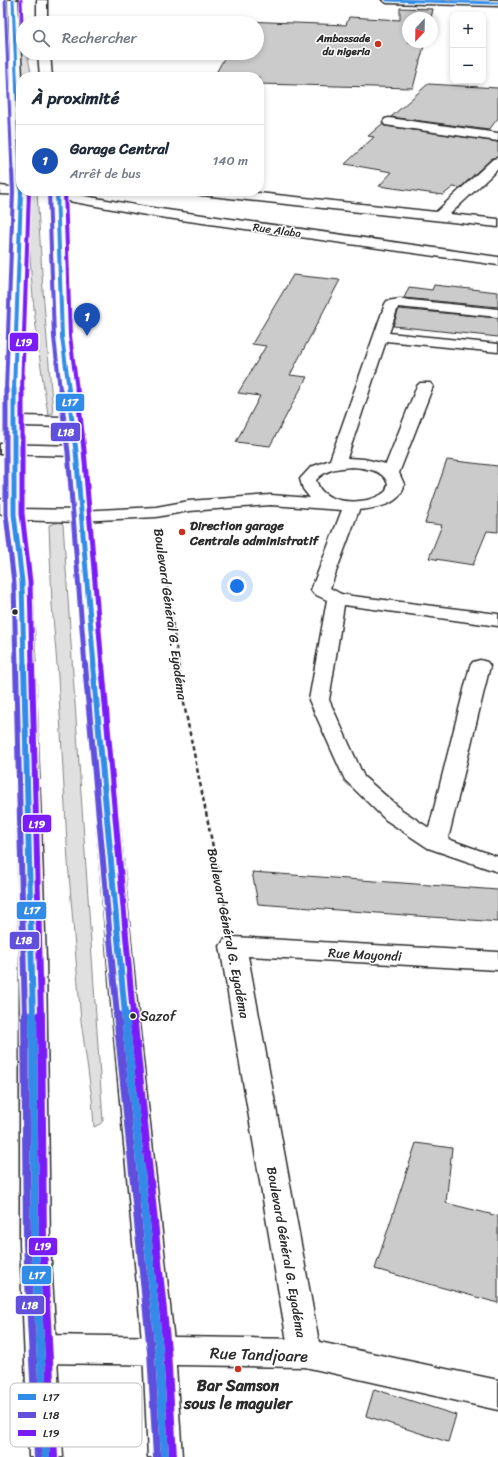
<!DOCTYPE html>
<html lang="fr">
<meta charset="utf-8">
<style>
body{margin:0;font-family:Sriracha,sans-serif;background:#f6f6f7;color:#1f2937}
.controls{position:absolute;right:12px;top:12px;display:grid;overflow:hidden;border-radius:8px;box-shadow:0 2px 6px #0003}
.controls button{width:36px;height:36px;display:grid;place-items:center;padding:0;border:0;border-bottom:1px solid #e0e1e3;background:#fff;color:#1f2937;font:20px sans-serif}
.compass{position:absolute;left:402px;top:12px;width:36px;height:36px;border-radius:50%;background:#fff;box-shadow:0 2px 6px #0003;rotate:202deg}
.you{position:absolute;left:237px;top:586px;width:14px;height:14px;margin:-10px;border:3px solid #fff;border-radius:50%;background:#1a73e8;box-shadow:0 0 0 6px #1a73e833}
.badge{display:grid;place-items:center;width:26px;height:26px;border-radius:50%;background:#c8321e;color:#fff;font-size:13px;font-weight:700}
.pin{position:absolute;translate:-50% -33px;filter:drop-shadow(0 1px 2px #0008)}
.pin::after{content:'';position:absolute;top:21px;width:14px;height:12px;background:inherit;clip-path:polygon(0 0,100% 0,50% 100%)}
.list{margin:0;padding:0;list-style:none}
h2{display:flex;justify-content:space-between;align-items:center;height:52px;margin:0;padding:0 16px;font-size:17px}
h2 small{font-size:13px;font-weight:400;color:#747a83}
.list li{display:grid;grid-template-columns:26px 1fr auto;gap:12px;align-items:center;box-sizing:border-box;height:72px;padding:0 16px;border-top:1px solid #e0e1e3}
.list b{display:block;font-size:15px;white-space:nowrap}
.list p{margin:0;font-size:13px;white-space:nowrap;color:#747a83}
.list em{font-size:13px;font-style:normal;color:#747a83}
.icon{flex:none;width:22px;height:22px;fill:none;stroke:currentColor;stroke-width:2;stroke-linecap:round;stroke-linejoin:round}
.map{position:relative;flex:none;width:498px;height:1457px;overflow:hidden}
.search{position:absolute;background:#fff;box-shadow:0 2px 6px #0003;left:16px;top:16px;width:248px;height:44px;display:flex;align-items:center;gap:10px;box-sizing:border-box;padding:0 14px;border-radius:22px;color:#747a83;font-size:15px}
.panel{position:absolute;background:#fff;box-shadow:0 2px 6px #0003;left:16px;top:72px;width:248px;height:124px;border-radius:16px}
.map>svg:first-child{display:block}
</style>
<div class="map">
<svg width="498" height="1457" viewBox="0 0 498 1457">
<rect width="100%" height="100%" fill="#fff"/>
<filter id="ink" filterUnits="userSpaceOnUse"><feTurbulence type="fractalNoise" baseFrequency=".025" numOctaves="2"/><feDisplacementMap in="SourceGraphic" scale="8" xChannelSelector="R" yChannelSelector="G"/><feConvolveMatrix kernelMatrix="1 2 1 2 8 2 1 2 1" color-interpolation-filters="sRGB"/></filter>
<g filter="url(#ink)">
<path fill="#e0e0e0" stroke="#868686" d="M17,3H19L23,32V53H27L32,77H22L17,44Z
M28,191H37L43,290L53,414H48C36,341 28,266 28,191Z
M60,522L63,524L103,1121L100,1124L94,1127L92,1099L81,1021L68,862L58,677L52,605L49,525Z"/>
<path fill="#cbcbcb" stroke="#2b2b2b" d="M400,8L433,9L431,18H408V42H425L413,88L259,84V77H249L250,75L216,73L227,53H257V23H242L243,21L346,25L349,17L400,20Z
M428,84L498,88V118L489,130L391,117Z
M382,124L385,126L498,142V157L492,158L460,188L453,187L443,195L379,186L392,172L345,164L374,137L368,136Z
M293,275L340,280L290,375L307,377L270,446L236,442L260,396L238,393L266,346L252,344Z
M434,285L498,292V307L404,298L409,287L432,290Z
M399,309L498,318V337L393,326Z
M447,460L498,466V532L487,531L473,565L429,558L442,525L425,523Z
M252,872L498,890V922L258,904Z
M416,1143L452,1148L446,1203L498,1216V1303L375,1269Z
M374,1389L456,1415L448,1442L366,1416Z"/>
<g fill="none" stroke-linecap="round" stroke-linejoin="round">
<defs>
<path id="lane" d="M400,299L498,309V317L398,307L389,333L498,344V352L386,341L347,458L364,459L386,464L417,386L420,383H430L433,386L399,473L404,484C402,505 376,508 359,510L330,588L341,594L352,596L498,614V626L344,605L329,700L364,777L402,810L429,828L470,666L473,662L480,660L487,662L490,666L448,839L498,857V872L428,848L386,820L345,780L309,700L327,600L314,594L311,590L342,510L271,505L189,511L156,517L80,521L74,520L72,516L74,512L80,511L156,507L189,501L271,495L310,498L303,489L300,479L311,467L330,460L385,304L387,301ZM352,467C365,468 384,470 388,484L386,491C372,504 338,505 324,493C319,489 318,485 316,480C326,469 338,468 352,467Z"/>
<path id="street" d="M389,118L498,133V141L385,125L383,122L385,119Z
M498,158V169L450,214L498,219V227L202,195L197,194L195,191H239L436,212L493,159Z
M0,186L21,188V191L28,192L26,195L0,194Z
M57,191L146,207L498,257V265L146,215L52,198L50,195L52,192Z
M233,937L498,952V970L248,956L321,1353L316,1363L305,1367L294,1363L289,1353L220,946L224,940Z"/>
<path id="secondary" d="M382,0H498V6L387,3Z
M0,444L76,446L82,447L85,451L82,455L76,456L0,454Z
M0,499L7,501L18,509L80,510L87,512L89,516L87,520L80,522L14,520L0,513Z
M41,1335L305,1339L498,1380V1410L305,1367L41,1363L30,1359L25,1349L30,1339Z"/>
<path id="highway" d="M8,0H18L22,77L21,191L28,192L22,416L63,417L54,337L50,191H64L70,337L85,451L89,516L138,1014L175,1351L182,1457H148L143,1351L112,1014L64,427L22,426L23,514L32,582L46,960L50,1244L63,1457H29L20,1244V960L12,582L5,514L4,421L14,192Z
M37,0H47V23H37Z
M38,53H50L52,77H40Z"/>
</defs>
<use href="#lane" stroke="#2b2b2b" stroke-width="3"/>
<use href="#street" stroke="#2b2b2b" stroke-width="3"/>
<use href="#secondary" stroke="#2b2b2b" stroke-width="3"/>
<use href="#highway" stroke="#2b2b2b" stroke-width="3"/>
<path stroke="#2b2b2b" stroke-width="2" stroke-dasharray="3.5 2.5" stroke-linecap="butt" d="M159,534L179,666"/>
<path stroke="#2b2b2b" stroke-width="2.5" stroke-dasharray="4.5 3" stroke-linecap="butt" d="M178,665L185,709L228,921"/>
<use href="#lane" fill="#fff" fill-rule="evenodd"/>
<use href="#street" fill="#fff" fill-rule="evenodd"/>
<use href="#secondary" fill="#fff" fill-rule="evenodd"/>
<use href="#highway" fill="#fff" fill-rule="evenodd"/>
<defs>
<path id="bus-1-far4" d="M13,0L20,172
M387,0L498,3"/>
<path id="bus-1-far3" d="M57,191L62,337L69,390
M14,390L21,192L20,171"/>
<path id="bus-1-far2" d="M14,389V514L22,582L24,666
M68,389L76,451L94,666"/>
<path id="bus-1-far1" d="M24,665L33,1015
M93,665L125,1015"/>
<path id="bus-1" d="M33,1014L35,1244L46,1457
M125,1014L159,1351L165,1457"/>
<path id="bus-2-far4" d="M5,0L12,172"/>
<path id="bus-2-far3" d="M49,191L54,337L60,390
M6,390L13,192L12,171"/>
<path id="bus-2-far2" d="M6,389V514L14,583L16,666
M60,389L68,452L85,666"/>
<path id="bus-2-far1" d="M16,665L25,1015
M85,665L117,1015"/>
<path id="bus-2" d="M25,1014L27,1244L38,1457
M117,1014L151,1352L157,1457"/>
<path id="bus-3-far4" d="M21,0L23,48"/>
<path id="bus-3-far3" d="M65,191L70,336L77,390
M22,390L29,191"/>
<path id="bus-3-far2" d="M22,389V513L30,582L32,666
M77,389L84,450L102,666"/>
<path id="bus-3-far1" d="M32,665L41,1015
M102,665L133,1015"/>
<path id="bus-3" d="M41,1014L43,1244L54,1457
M133,1014L167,1350L173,1457"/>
</defs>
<use href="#bus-1-far4" stroke="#fff" stroke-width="4.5"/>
<use href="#bus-1-far3" stroke="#fff" stroke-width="6"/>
<use href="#bus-1-far2" stroke="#fff" stroke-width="8"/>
<use href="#bus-1-far1" stroke="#fff" stroke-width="10"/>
<use href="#bus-1" stroke="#fff" stroke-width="11"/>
<use href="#bus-2-far4" stroke="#fff" stroke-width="4.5"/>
<use href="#bus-2-far3" stroke="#fff" stroke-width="6"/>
<use href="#bus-2-far2" stroke="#fff" stroke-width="8"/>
<use href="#bus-2-far1" stroke="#fff" stroke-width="10"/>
<use href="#bus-2" stroke="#fff" stroke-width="11"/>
<use href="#bus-3-far4" stroke="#fff" stroke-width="4.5"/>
<use href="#bus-3-far3" stroke="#fff" stroke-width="6"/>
<use href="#bus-3-far2" stroke="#fff" stroke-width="8"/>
<use href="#bus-3-far1" stroke="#fff" stroke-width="10"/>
<use href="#bus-3" stroke="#fff" stroke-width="11"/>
<use href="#bus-1-far4" stroke="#318ce7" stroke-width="3"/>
<use href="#bus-1-far3" stroke="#318ce7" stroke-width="4"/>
<use href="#bus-1-far2" stroke="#318ce7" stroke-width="5"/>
<use href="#bus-1-far1" stroke="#318ce7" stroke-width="6"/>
<use href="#bus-1" stroke="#318ce7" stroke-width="8"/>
<use href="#bus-2-far4" stroke="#6050dc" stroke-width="3"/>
<use href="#bus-2-far3" stroke="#6050dc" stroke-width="4"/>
<use href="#bus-2-far2" stroke="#6050dc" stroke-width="5"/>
<use href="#bus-2-far1" stroke="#6050dc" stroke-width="6"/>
<use href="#bus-2" stroke="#6050dc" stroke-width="8"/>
<use href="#bus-3-far4" stroke="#791cf8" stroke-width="3"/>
<use href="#bus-3-far3" stroke="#791cf8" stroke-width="4"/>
<use href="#bus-3-far2" stroke="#791cf8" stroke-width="5"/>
<use href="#bus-3-far1" stroke="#791cf8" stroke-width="6"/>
<use href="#bus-3" stroke="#791cf8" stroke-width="8"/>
</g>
</g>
<g fill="#c8321e" stroke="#fff" stroke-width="1.5">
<circle cx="378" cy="44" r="4"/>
<circle cx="182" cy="532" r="4"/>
<circle cx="238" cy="1369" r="4"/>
</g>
<g fill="#2b2b2b" stroke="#fff" stroke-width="1.5">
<circle cx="15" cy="612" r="3.5"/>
<circle cx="133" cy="1016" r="3.5"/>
</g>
<g text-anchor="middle" stroke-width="3" stroke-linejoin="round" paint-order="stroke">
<g font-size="11" font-weight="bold" fill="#2b2b2b" stroke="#fff" text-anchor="end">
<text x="370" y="42">Ambassade<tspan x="370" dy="13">du nigeria</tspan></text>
</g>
<g font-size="11" fill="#2b2b2b" stroke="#fff">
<text transform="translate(277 230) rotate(8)" y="4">Rue Alaba</text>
</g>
<g font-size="13" font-weight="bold" fill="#2b2b2b" stroke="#fff" text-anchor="start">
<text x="190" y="530">Direction garage<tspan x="190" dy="15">Centrale administratif</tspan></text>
</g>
<g font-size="13" fill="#2b2b2b" stroke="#fff">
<text transform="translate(171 614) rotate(82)" y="5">Boulevard Général G. Eyadéma</text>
<text transform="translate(229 933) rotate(79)" y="5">Boulevard Général G. Eyadéma</text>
<text transform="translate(365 954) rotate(3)" y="5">Rue Mayondi</text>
<text transform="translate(287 1252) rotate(80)" y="5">Boulevard Général G. Eyadéma</text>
</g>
<g font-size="14" fill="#2b2b2b" stroke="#fff" text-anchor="start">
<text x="140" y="1021">Sazof</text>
</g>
<g font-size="16" fill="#2b2b2b" stroke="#fff">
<text transform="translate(259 1354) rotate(2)" y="6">Rue Tandjoare</text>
</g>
<g font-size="16" font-weight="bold" fill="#2b2b2b" stroke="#fff">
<text x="238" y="1391">Bar Samson<tspan x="238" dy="18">sous le maguier</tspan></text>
</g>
</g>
<rect x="10" y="1383" width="132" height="64" rx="6" fill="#fff" stroke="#bfbfbf" stroke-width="1"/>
<rect x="18" y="1394" width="18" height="6" fill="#318ce7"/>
<rect x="18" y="1412" width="18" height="6" fill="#6050dc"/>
<rect x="18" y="1430" width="18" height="6" fill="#791cf8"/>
<g font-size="11" fill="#2b2b2b">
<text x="43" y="1401">L17</text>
<text x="43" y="1419">L18</text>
<text x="43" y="1437">L19</text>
</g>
<g stroke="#fff" stroke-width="1.5">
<rect x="9" y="332" width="30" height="20" rx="4" fill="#791cf8"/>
<rect x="55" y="393" width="30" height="19" rx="4" fill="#318ce7"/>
<rect x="50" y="422" width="31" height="20" rx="4" fill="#6050dc"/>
<rect x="22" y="814" width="30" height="19" rx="4" fill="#791cf8"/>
<rect x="16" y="901" width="31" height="19" rx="4" fill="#318ce7"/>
<rect x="9" y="931" width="31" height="19" rx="4" fill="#6050dc"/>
<rect x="28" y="1237" width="30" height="19" rx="4" fill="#791cf8"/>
<rect x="21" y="1265" width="31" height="20" rx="4" fill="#318ce7"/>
<rect x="15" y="1295" width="30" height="20" rx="4" fill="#6050dc"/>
</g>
<g font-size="11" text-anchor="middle" font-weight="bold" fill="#fff">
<text x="24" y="346">L19</text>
<text x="70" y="406">L17</text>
<text x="66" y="436">L18</text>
<text x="37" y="828">L19</text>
<text x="32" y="914">L17</text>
<text x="24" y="944">L18</text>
<text x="43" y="1250">L19</text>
<text x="37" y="1279">L17</text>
<text x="30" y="1309">L18</text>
</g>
</svg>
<div class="controls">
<button>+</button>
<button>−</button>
</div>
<svg class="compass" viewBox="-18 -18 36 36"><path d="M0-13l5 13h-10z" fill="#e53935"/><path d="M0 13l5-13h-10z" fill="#747a83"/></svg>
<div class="you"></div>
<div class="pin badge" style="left:87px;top:336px;background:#1a4fb4">1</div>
<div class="search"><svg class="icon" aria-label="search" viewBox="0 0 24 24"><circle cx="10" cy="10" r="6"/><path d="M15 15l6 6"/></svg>Rechercher</div>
<section class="panel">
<h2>À proximité<small></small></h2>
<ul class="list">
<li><span class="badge" style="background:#1a4fb4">1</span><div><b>Garage Central</b><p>Arrêt de bus</p></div><em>140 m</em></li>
</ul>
</section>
</div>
